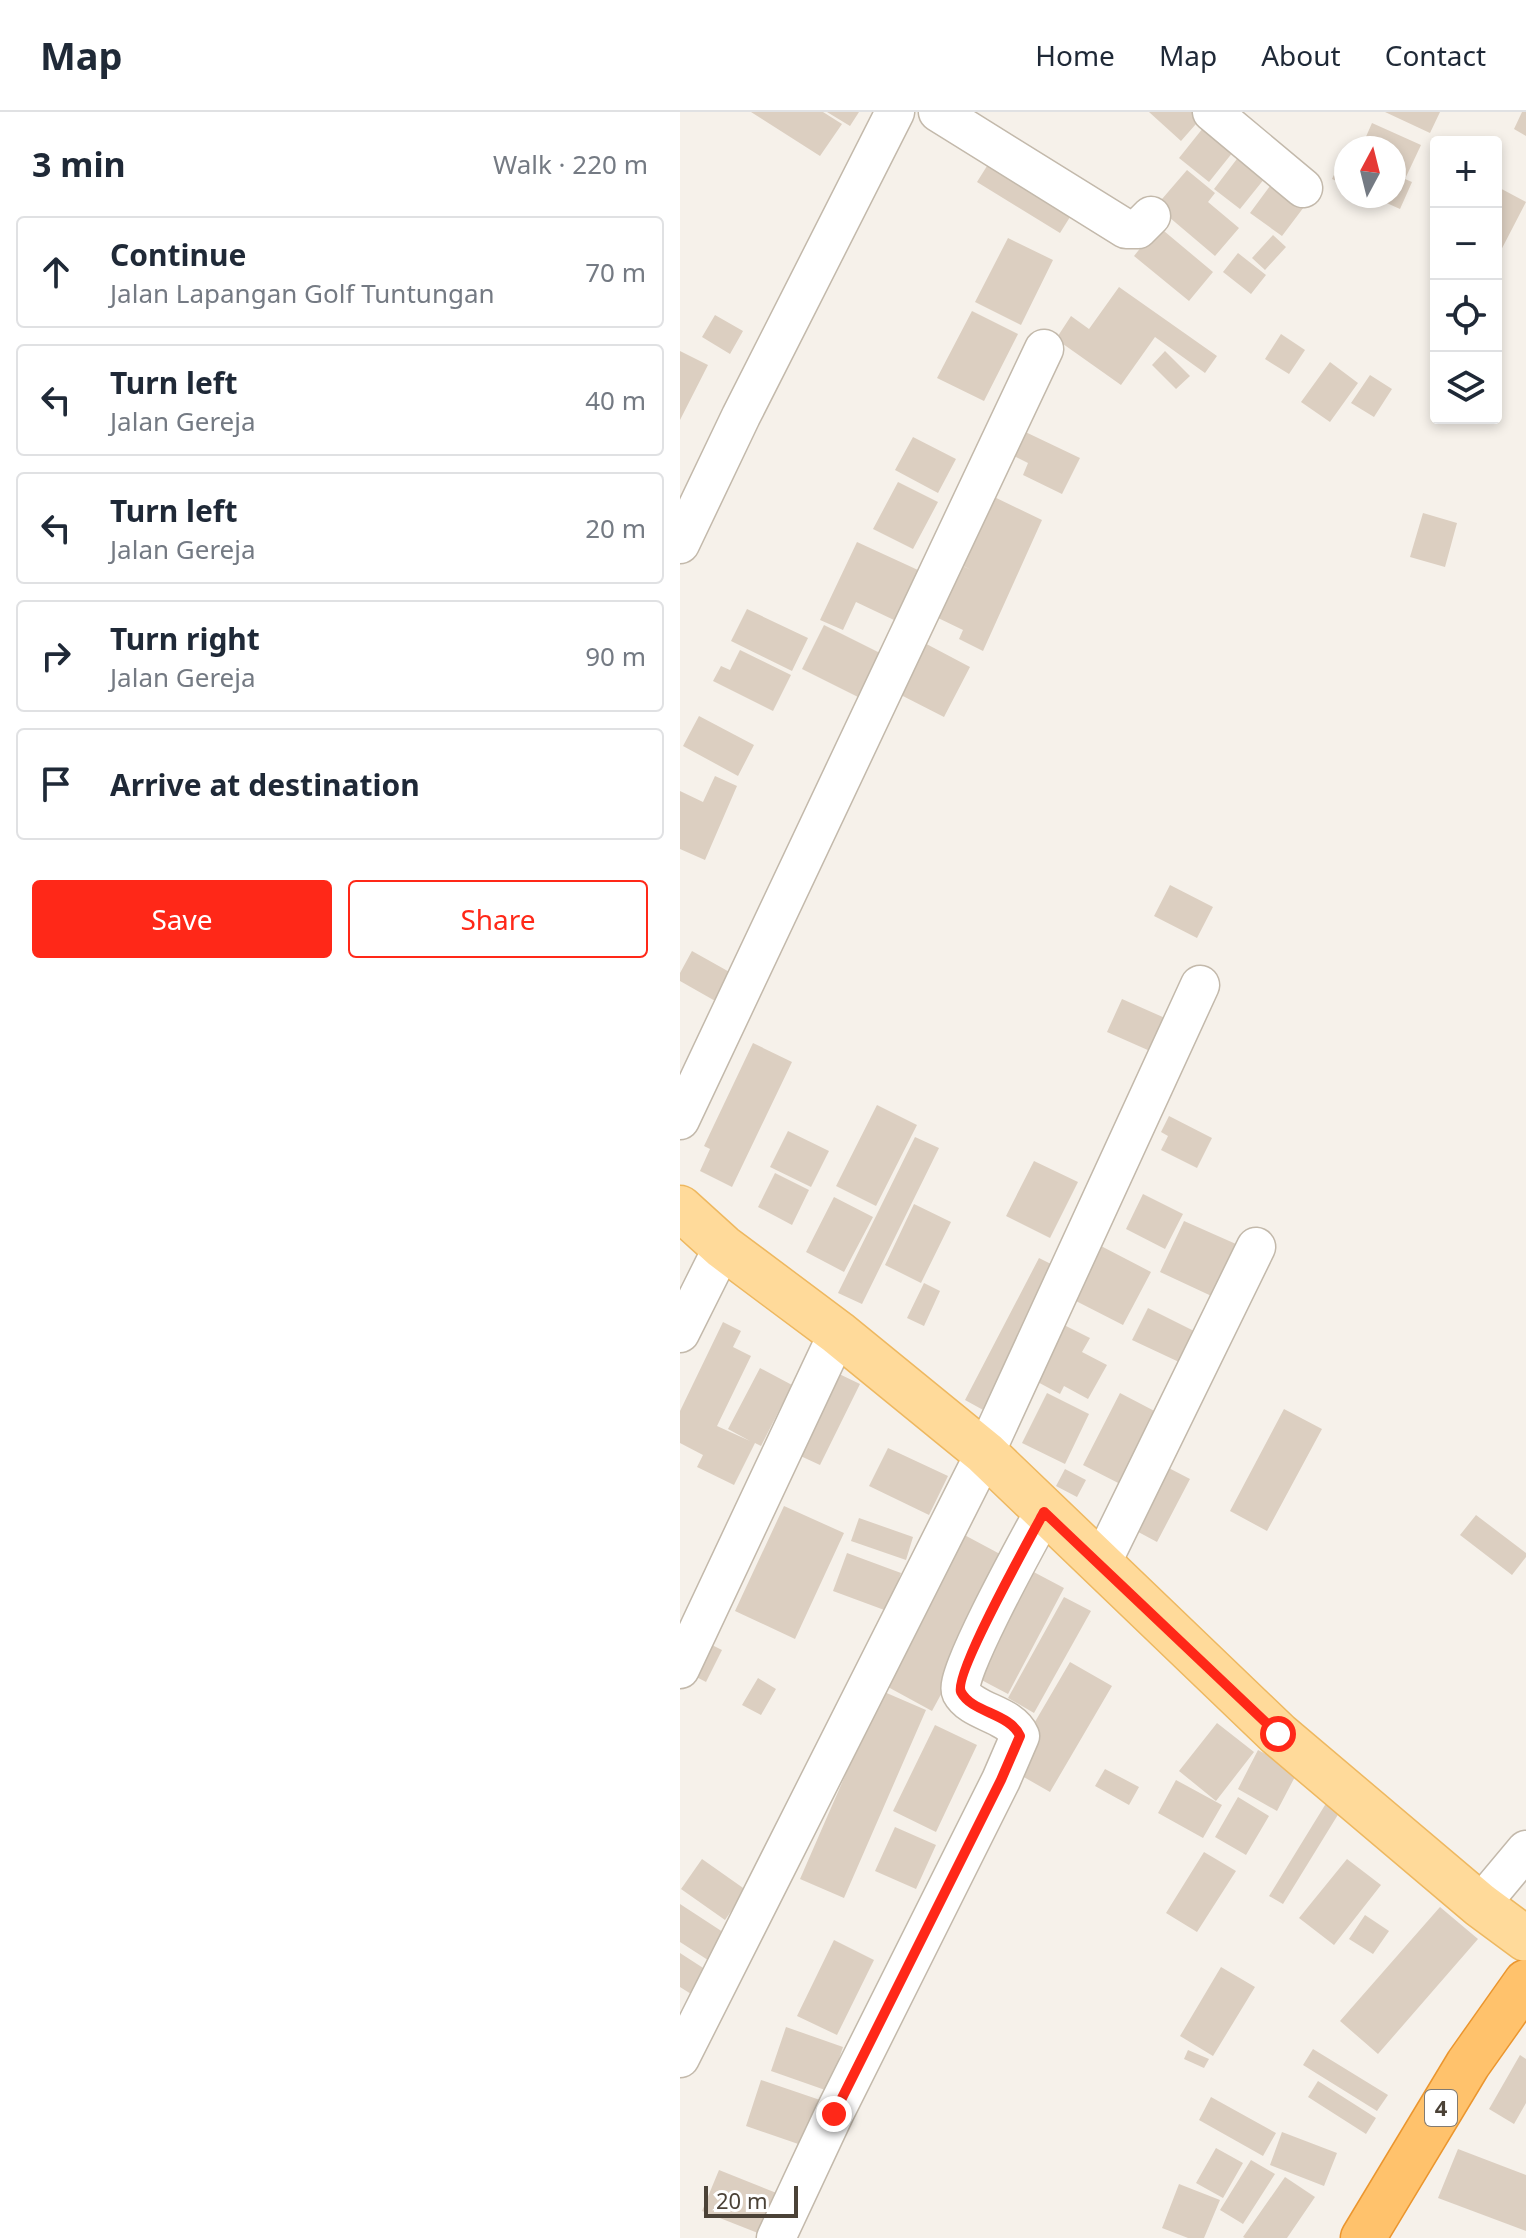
<!DOCTYPE html>
<meta charset="utf-8">
<style>
body{margin:0;font-family:"Noto Sans",sans-serif;background:#f6f6f7;color:#1f2937}
.controls{position:absolute;right:24px;top:24px;display:grid;overflow:hidden;border-radius:8px;box-shadow:0 4px 12px #0003}
.controls button{width:72px;height:72px;display:grid;place-items:center;padding:0;border:0;border-bottom:2px solid #e0e1e3;background:#fff;color:#1f2937;font:40px sans-serif}
.compass{position:absolute;left:654px;top:24px;width:72px;height:72px;border-radius:50%;background:#fff;box-shadow:0 4px 12px #0003;rotate:7deg}
.scale{position:absolute;left:24px;bottom:20px;width:94px;box-sizing:border-box;padding-left:8px;border:4px solid #4b4237;border-top:0;font-size:22px;line-height:28px;white-space:nowrap;color:#4b4237;-webkit-text-stroke:6px #fff;paint-order:stroke}
.stop{position:absolute;width:24px;height:24px;margin:-18px;border:6px solid #ff2818;border-radius:50%;background:#fff}
.stop.end{background:#ff2818;border-color:#fff;box-shadow:0 2px 8px #0008}
.list{margin:0;padding:0;list-style:none}
h2{display:flex;justify-content:space-between;align-items:center;height:104px;margin:0;padding:0 32px;font-size:34px}
h2 small{font-size:26px;font-weight:400;color:#747a83}
.list li{display:grid;grid-template-columns:52px 1fr auto;gap:24px;align-items:center;box-sizing:border-box;height:112px;margin:0 16px 16px;padding:0 16px;border:2px solid #e0e1e3;border-radius:8px}
.list b{display:block;font-size:30px;white-space:nowrap}
.list p{margin:0;font-size:26px;white-space:nowrap;color:#747a83}
.list em{font-size:26px;font-style:normal;color:#747a83}
.actions{display:flex;gap:16px;padding:24px 32px}
.actions a{flex:1;padding:18px 0;border:2px solid #ff2818;border-radius:8px;text-align:center;font-size:28px;color:#ff2818}
.actions .main{background:#ff2818;color:#fff}
.icon{flex:none;width:44px;height:44px;fill:none;stroke:currentColor;stroke-width:2;stroke-linecap:round;stroke-linejoin:round}
.map{position:relative;flex:none;width:846px;height:2126px;overflow:hidden}
header{display:flex;align-items:center;gap:48px;box-sizing:border-box;height:112px;padding:0 40px;background:#fff;border-bottom:2px solid #e0e1e3}
header strong{font-size:38px}
nav{display:flex;gap:44px;margin-inline-start:auto;font-size:28px}
main{display:flex}
aside{flex:1;background:#fff}
.map>svg:first-child{display:block}
</style>
<header>
<strong>Map</strong>
<nav><a>Home</a><a>Map</a><a>About</a><a>Contact</a></nav>
</header>
<main>
<aside>
<h2>3 min<small>Walk · 220 m</small></h2>
<ul class="list">
<li><svg class="icon" aria-label="ahead" viewBox="0 0 24 24"><path d="M12 20V5M6 11l6-6 6 6"/></svg><div><b>Continue</b><p>Jalan Lapangan Golf Tuntungan</p></div><em>70 m</em></li>
<li><svg class="icon" aria-label="left" viewBox="0 0 24 24"><path d="M17 20v-9H6M10 6l-5 5 5 5"/></svg><div><b>Turn left</b><p>Jalan Gereja</p></div><em>40 m</em></li>
<li><svg class="icon" aria-label="left" viewBox="0 0 24 24"><path d="M17 20v-9H6M10 6l-5 5 5 5"/></svg><div><b>Turn left</b><p>Jalan Gereja</p></div><em>20 m</em></li>
<li><svg class="icon" aria-label="right" viewBox="0 0 24 24"><path d="M7 20v-9h11M14 6l5 5-5 5"/></svg><div><b>Turn right</b><p>Jalan Gereja</p></div><em>90 m</em></li>
<li><svg class="icon" aria-label="arrive" viewBox="0 0 24 24"><path d="M6 21V4h12l-3 4 3 4H6"/></svg><div><b>Arrive at destination</b></div></li>
</ul>
<div class="actions"><a class="main">Save</a><a>Share</a></div>
</aside>
<div class="map">
<svg width="846" height="2126" viewBox="0 0 846 2126">
<rect width="100%" height="100%" fill="#f6f1ea"/>
<path fill="#dccfc1" d="M71,0H143L162,12L140,44Z
M147,0H179L170,14Z
M469,0H519L523,4L501,29Z
M705,0H760L750,21Z
M842,0H846V24L834,17Z
M531,6L561,30L529,70L499,46Z
M692,11L741,33L725,67L732,70L720,97L691,84H714V36H681Z
M566,35L593,56L560,97L534,77Z
M666,37V73L652,67Z
M312,46L395,97L380,121L297,70Z
M507,58L535,81L528,90L559,116L535,144L476,94Z
M598,63L630,87L602,124L570,101Z
M816,74L846,90L818,144L816,143Z
M478,114L533,160L509,189L454,144Z
M593,123L606,135L585,158L572,146Z
M328,126L373,148L341,213L295,190Z
M558,141L586,163L571,182L543,160Z
M439,175L537,244L525,261L475,225L441,273L376,227L391,204L409,217Z
M292,199L338,222L304,289L257,266Z
M35,203L63,219L50,242L22,225Z
M601,222L625,238L609,262L585,247Z
M0,239L28,253L0,308Z
M485,239L510,264L496,277L472,253Z
M650,250L678,271L650,310L621,290Z
M690,263L712,277L694,305L671,291Z
M335,315L400,346L382,382L343,363L348,351L324,339Z
M233,325L276,347L258,381L215,358Z
M218,370L258,390L233,437L193,417Z
M306,381L362,408L303,539L279,527L283,518L254,504L278,452L291,458L273,449Z
M743,401L777,411L765,455L730,445Z
M177,430L238,458L214,508L176,490L163,518L140,508Z
M67,497L128,526L112,559L51,529Z
M144,513L204,543L182,587L122,557Z
M237,527L290,555L264,605L217,581Z
M60,538L111,563L93,599L33,569L41,554L50,558Z
M19,604L74,633L58,664L3,634Z
M35,664L57,674L25,748L0,737V679L23,690Z
M490,773L533,795L517,826L474,804Z
M12,839L53,862L37,890L0,869V861Z
M442,887L485,906L470,939L427,920Z
M73,931L112,950L52,1075L20,1059L30,1037L24,1034Z
M197,993L237,1013L196,1094L156,1074Z
M489,1004L532,1026L517,1056L481,1038L488,1024L481,1020Z
M108,1019L149,1039L131,1075L90,1055Z
M235,1025L259,1036L182,1192L158,1181Z
M354,1049L398,1070L370,1126L326,1104Z
M95,1061L129,1078L112,1113L78,1095Z
M463,1082L503,1102L485,1137L446,1117Z
M154,1085L193,1105L164,1160L126,1140Z
M234,1092L271,1110L241,1171L205,1153Z
M504,1109L565,1136L540,1188L480,1160Z
M421,1134L471,1160L443,1213L394,1188Z
M359,1146L379,1156L305,1299L285,1288Z
M244,1171L260,1179L244,1214L227,1206Z
M468,1196L514,1219L499,1250L452,1228Z
M43,1210L61,1219L53,1235L71,1244L37,1314L70,1329L48,1317L80,1256L112,1273L81,1334L75,1331L54,1373L17,1355L23,1343L0,1331V1299Z
M384,1213L410,1226L402,1240L427,1253L408,1287L384,1274L380,1282L354,1268Z
M155,1260L180,1272L140,1353L114,1341Z
M367,1281L409,1302L385,1352L342,1331Z
M440,1281L484,1304L448,1376L403,1353Z
M604,1297L642,1317L587,1419L550,1399Z
M208,1336L268,1364L249,1403L189,1374Z
M483,1353L510,1367L477,1430L449,1415Z
M385,1357L406,1368L397,1385L376,1374Z
M104,1394L164,1421L115,1527L55,1499Z
M796,1403L846,1441V1445L832,1463L780,1423Z
M179,1406L233,1425L226,1448L171,1429Z
M277,1419L333,1449L252,1599L197,1569Z
M167,1441L221,1461L207,1499L153,1479Z
M348,1457L384,1476L328,1582L292,1563Z
M384,1485L411,1499L354,1601L328,1586Z
M24,1529L42,1538L26,1570L7,1560Z
M390,1550L432,1574L370,1680L328,1656Z
M78,1566L96,1577L81,1603L62,1593Z
M202,1579L246,1598L164,1786L120,1767Z
M537,1611L574,1640L536,1689L499,1659Z
M255,1613L297,1633L256,1720L213,1699Z
M578,1638L618,1659L597,1699L558,1677Z
M425,1657L459,1675L449,1693L415,1674Z
M496,1668L542,1693L523,1726L478,1701Z
M653,1680L667,1688L603,1792L589,1784Z
M558,1685L589,1704L566,1743L535,1725Z
M215,1715L256,1733L236,1777L195,1759Z
M524,1740L556,1759L517,1820L486,1801Z
M22,1747L66,1778L45,1808L1,1777Z
M667,1747L701,1773L654,1833L619,1806Z
M0,1792L49,1824L31,1850L0,1830Z
M760,1795L798,1827L698,1942L660,1909Z
M685,1803L709,1819L693,1842L669,1827Z
M154,1828L194,1848L157,1923L117,1904Z
M0,1841L34,1863L19,1887L0,1875Z
M541,1855L575,1875L533,1944L500,1924Z
M106,1915L163,1935L148,1979L91,1959Z
M633,1937L708,1983L697,1999L623,1953Z
M508,1938L529,1947L524,1956L504,1947Z
M840,1943L846,1947V1991L834,2012L809,1997Z
M81,1968L143,1989L127,2035L66,2014Z
M638,1969L696,2006L686,2022L628,1985Z
M531,1985L596,2021L583,2044L519,2008Z
M602,2020L657,2041L644,2074L590,2053Z
M536,2036L563,2051L543,2086L516,2071Z
M778,2037L846,2063V2119L758,2086Z
M571,2048L595,2062L563,2112L540,2098Z
M39,2058L99,2082L83,2123L22,2099Z
M605,2065L635,2085L607,2126H565L563,2125Z
M499,2072L540,2088L524,2126H508L482,2116Z"/>
<g fill="none" stroke-linecap="round" stroke-linejoin="round">
<defs>
<path id="minor" d="M258,0L446,117H458L471,104
M532,0L623,76
M0,432L61,304L215,0
M0,1008L364,237
M0,1221L43,1135
M421,1452L576,1135
M0,1557L158,1221
M800,1793L846,1738
M0,1946L305,1341L520,873
M96,2126L154,2002L321,1668L340,1624C330,1601 292,1601 281,1580C273,1564 351,1424 364,1400"/>
<path id="major" d="M0,1096L43,1135L158,1221L305,1341L598,1622L800,1793L846,1827"/>
<path id="highway" d="M683,2126L788,1952L846,1870"/>
</defs>
<use href="#minor" stroke="#c3b9ab" stroke-width="41"/>
<use href="#major" stroke="#eeb860" stroke-width="47"/>
<use href="#highway" stroke="#eb962f" stroke-width="47"/>
<use href="#minor" stroke="#fff" stroke-width="38"/>
<use href="#major" stroke="#ffda9a" stroke-width="44"/>
<use href="#highway" stroke="#ffc26c" stroke-width="44"/>
</g>
<g fill="none" stroke-linecap="round" stroke-linejoin="round">
<path stroke="#ff2818" stroke-width="10" d="M154,2002L321,1668L340,1624C330,1601 292,1601 281,1580C273,1564 351,1424 364,1400L598,1622"/>
</g>
<g text-anchor="middle" stroke-width="6" stroke-linejoin="round" paint-order="stroke">
<rect fill="#fff" stroke="#817b73" stroke-width="2" x="745" y="1978" width="32" height="36" rx="6"/>
<g font-size="22" font-weight="bold" fill="#4b4237">
<text x="761" y="2004">4</text>
</g>
</g>
</svg>
<div class="controls">
<button>+</button>
<button>−</button>
<button><svg class="icon" aria-label="locate" viewBox="0 0 24 24"><circle cx="12" cy="12" r="6"/><path d="M12 2v4M12 18v4M2 12h4M18 12h4"/></svg></button>
<button><svg class="icon" aria-label="layers" viewBox="0 0 24 24"><path d="M12 4l9 5-9 5-9-5zM3 14l9 5 9-5"/></svg></button>
</div>
<svg class="compass" viewBox="-18 -18 36 36"><path d="M0-13l5 13h-10z" fill="#e53935"/><path d="M0 13l5-13h-10z" fill="#747a83"/></svg>
<div class="scale">20 m</div>
<div class="stop" style="left:598px;top:1622px"></div>
<div class="stop end" style="left:154px;top:2002px"></div>
</div>
</main>
